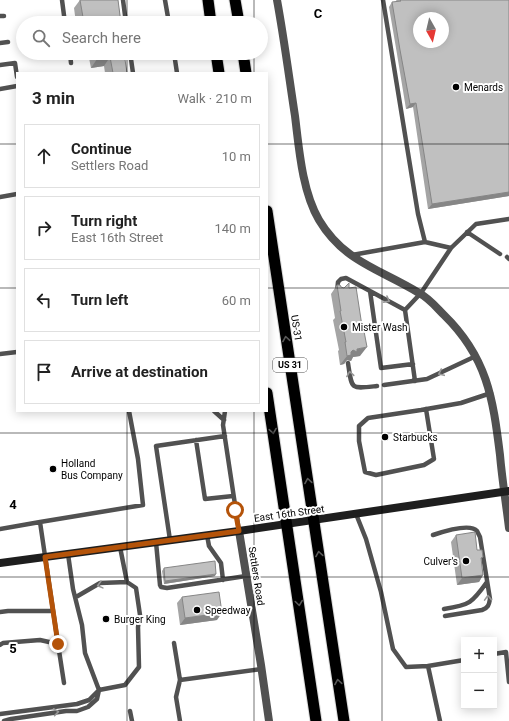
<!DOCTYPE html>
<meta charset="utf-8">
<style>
body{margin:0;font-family:Roboto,sans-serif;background:#f2f2f2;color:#222}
.controls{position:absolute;right:12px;bottom:12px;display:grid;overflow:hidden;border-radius:0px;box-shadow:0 2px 10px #0003}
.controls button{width:36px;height:36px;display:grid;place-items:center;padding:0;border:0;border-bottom:1px solid #e0e0e0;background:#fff;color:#222;font:20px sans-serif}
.compass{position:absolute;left:413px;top:12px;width:36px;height:36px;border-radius:50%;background:#fff;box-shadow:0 2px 10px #0003;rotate:172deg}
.stop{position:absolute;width:12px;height:12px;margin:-9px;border:3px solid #b45309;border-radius:50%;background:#fff}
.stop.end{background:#b45309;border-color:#fff;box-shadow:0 1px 4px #0008}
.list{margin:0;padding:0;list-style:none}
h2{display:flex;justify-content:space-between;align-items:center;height:52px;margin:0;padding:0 16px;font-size:17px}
h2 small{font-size:13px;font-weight:400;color:#767676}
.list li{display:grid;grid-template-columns:26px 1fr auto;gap:12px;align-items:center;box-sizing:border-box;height:64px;margin:0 8px 8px;padding:0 8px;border:1px solid #e0e0e0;border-radius:0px}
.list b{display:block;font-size:15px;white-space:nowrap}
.list p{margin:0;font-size:13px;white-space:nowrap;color:#767676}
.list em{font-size:13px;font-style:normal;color:#767676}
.icon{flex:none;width:22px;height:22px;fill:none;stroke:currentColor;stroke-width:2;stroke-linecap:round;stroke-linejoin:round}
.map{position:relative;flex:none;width:509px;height:721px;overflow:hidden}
.search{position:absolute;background:#fff;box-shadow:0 2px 10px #0003;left:16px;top:16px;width:252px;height:44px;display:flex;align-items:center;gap:10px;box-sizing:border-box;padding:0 14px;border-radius:22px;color:#767676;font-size:15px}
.panel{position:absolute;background:#fff;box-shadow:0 2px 10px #0003;left:16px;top:72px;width:252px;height:340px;border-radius:0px}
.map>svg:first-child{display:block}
</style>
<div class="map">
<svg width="509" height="721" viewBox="0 0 509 721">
<rect width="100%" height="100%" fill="#fff"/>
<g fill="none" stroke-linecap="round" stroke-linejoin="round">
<defs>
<path id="trunk" d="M208,0L211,23
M235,0L239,23
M216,53L219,73
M243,53L246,73
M267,211L344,721
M267,393L316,721"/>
</defs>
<use href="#trunk" stroke="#dbdbdb" stroke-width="13"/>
<path stroke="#515151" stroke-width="4.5" d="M62,0L65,23
M123,0L126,23
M165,0L169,23
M383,0L418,214L425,242L451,248L421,293L405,310
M0,16H4
M0,43L8,42
M70,53L71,63
M174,53L177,73
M131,59L133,73
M0,65L15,63L17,77
M0,89L17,86
M0,197L17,194
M467,232L500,254
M451,248L476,224L509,219
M352,255L425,242
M507,257L509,259
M370,291L381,368L413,364
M337,292L338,282L341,279L346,278L405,310
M405,310L415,381
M0,354L17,352
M348,363C352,390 350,389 377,386
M384,385L427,379L476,356
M426,409L434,459L424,465L376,475L365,472L359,441V426L368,418L421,410L461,403L491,393
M214,411L224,420
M225,411L223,425L239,531
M196,440L205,499L233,496
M356,514L366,539L381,592L393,649L406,667L428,666L464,660
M0,529L40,522
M207,535L209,546L221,563L223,580
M433,535C442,532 470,523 477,531C478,533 479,535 480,537L490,599C489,605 488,608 482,610L445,616
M170,540L156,446L225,436
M156,542L160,585L161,587L167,588L246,576
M120,547L127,582
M444,609C470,605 472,603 487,582
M0,612L8,611H53
M174,643L180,680L176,697L180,721
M58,644L40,522L143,505L138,459L129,411
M0,645L3,643L40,640L58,644L64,683
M494,654L506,652L509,682
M428,666L440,721
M180,680L262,669
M130,711L132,721
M0,714L77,704L89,700L99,690L125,685L139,667L138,627L140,615L136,588L127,582L100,583L76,597
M4,721L11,719L66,711H77L88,707L97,699L99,690L85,653L82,625L73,589L68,554"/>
<path stroke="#515151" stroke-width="8" d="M277,0C284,38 289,77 295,116C299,148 302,191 319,220C344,262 380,269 419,293C429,298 437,308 444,315C487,357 493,398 500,455C502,479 506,503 509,528
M239,531L261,665L269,721"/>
<path stroke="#1e1e1e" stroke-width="8" d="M0,563L239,531L509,491"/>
<use href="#trunk" stroke="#000" stroke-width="11"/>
</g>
<path fill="#a5a5a5" d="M80,0H118L121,23H76L74,8Z
M396,0H509V196L428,209L413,107L406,109L397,54L389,7L392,2H397Z
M88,53H137L124,55L127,73H105L104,66L91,68Z
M337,285L360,356L353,357L351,361L347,360L344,364L340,365L338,351L339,350L333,320L335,318L331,294Z
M456,535L481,560L483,575L479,582L457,585L451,542Z
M164,568L215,576L164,584L162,571Z
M182,597L217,620L180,625L177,603Z"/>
<path fill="#868686" d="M119,53H137L116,56Z
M110,57L104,66L91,68L97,59Z
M416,103L413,107L406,109L410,104Z
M509,192V196L428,209L432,204Z
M367,347L360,356L353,357L351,361L347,360L344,364L340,365L347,356L353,350L357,349Z
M216,574L215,576L164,584L165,581Z
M483,575L479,582L457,585L462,578Z
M222,613L217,620L180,625L185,618Z"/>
<path fill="#c0c0c0" stroke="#868686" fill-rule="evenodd" d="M80,0H118L121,23H84Z
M400,0H509V192L432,204L416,103L410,104L400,50L392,2L401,1ZM419,18H443V42H419Z
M96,53H124L127,73H113L110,57L97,59Z
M349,283V288L356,287L362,326H363L367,347L357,349V352L353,350L351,352V355L347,356L345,342H346L340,311H341L337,285H340L341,287L344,288Z
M475,532L477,550H482L483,557L481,558L483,575L462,578L456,535Z
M215,561L216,574L165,581L164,568Z
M219,592L222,613L185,618L182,597Z"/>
<defs><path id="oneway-chevron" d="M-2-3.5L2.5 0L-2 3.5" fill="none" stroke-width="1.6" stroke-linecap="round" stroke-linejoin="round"/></defs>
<g stroke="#979797">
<use href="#oneway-chevron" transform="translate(387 300) rotate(29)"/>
<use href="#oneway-chevron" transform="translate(441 373) rotate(155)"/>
<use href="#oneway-chevron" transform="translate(350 374) rotate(-99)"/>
<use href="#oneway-chevron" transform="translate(100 585) rotate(165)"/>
<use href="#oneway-chevron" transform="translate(488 598) rotate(-92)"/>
<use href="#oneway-chevron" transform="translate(56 712) rotate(-8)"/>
</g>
<g stroke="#595959">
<use href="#oneway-chevron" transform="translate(286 339) rotate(-99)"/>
<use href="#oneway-chevron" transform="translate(273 431) rotate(81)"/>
<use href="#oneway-chevron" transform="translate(308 481) rotate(-99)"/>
<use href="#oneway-chevron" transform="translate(319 554) rotate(-99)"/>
<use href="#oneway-chevron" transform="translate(299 603) rotate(82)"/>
<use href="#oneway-chevron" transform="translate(338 682) rotate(-99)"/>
</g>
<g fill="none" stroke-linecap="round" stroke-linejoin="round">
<path stroke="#b45309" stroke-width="5" d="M58,644L45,557L239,531L235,510"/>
</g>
<path fill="none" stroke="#000" stroke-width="1" stroke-opacity="0.55" d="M127,0V23M254,0V23M382,0V721M127,53V73M254,53V73M0,144H17M267,144H509M0,288H17M267,288H509M127,411V721M254,411V721M0,433H509M0,577H509"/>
<g fill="#000" stroke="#fff" stroke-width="1.5">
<circle cx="456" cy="87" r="4"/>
<circle cx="344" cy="327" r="4"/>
<circle cx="385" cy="437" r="4"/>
<circle cx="53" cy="469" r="4"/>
<circle cx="466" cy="561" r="4"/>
<circle cx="197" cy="610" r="4"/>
<circle cx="106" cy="619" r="4"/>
</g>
<g text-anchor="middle" stroke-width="4" stroke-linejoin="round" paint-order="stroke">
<rect fill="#fff" stroke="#4c4c4c" stroke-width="1" x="273" y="358" width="34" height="14" rx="3"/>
<g font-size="9" font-weight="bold" fill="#000">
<text x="290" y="368">US 31</text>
</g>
<g font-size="10" fill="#000" stroke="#fff" text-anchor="start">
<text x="464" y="91">Menards</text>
<text x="352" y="331">Mister Wash</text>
<text x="393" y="441">Starbucks</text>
<text x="61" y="467">Holland<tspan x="61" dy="12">Bus Company</tspan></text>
<text x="458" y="565" text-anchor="end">Culver's</text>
<text x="205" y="614">Speedway</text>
<text x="114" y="623">Burger King</text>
</g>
<g font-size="10" fill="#000" stroke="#fff">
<text transform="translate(297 328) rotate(81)" y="4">US-31</text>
<text transform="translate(289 513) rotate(-8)" y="4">East 16th Street</text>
<text transform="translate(257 576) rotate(81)" y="4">Settlers Road</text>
</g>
</g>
<g font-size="13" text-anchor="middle" font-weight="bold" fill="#000" stroke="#fff" stroke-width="4" stroke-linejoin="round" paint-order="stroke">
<text x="318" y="18">C</text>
<text x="13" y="509">4</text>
<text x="13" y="653">5</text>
</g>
</svg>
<div class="controls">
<button>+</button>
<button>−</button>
</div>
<svg class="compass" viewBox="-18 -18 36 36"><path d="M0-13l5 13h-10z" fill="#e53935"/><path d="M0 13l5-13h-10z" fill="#767676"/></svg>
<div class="stop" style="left:235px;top:510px"></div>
<div class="stop end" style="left:58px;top:644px"></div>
<div class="search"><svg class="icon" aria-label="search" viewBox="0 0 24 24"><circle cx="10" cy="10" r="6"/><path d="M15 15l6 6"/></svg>Search here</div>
<section class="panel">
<h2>3 min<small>Walk · 210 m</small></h2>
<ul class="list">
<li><svg class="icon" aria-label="ahead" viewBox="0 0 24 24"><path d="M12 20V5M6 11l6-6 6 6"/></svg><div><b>Continue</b><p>Settlers Road</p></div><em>10 m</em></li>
<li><svg class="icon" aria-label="right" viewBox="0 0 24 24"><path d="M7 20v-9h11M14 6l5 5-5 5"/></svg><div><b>Turn right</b><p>East 16th Street</p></div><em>140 m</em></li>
<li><svg class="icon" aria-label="left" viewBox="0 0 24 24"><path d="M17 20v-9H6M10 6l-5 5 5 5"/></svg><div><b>Turn left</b></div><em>60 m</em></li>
<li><svg class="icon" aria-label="arrive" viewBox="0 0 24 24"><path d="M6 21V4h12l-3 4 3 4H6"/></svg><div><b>Arrive at destination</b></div></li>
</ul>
</section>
</div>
